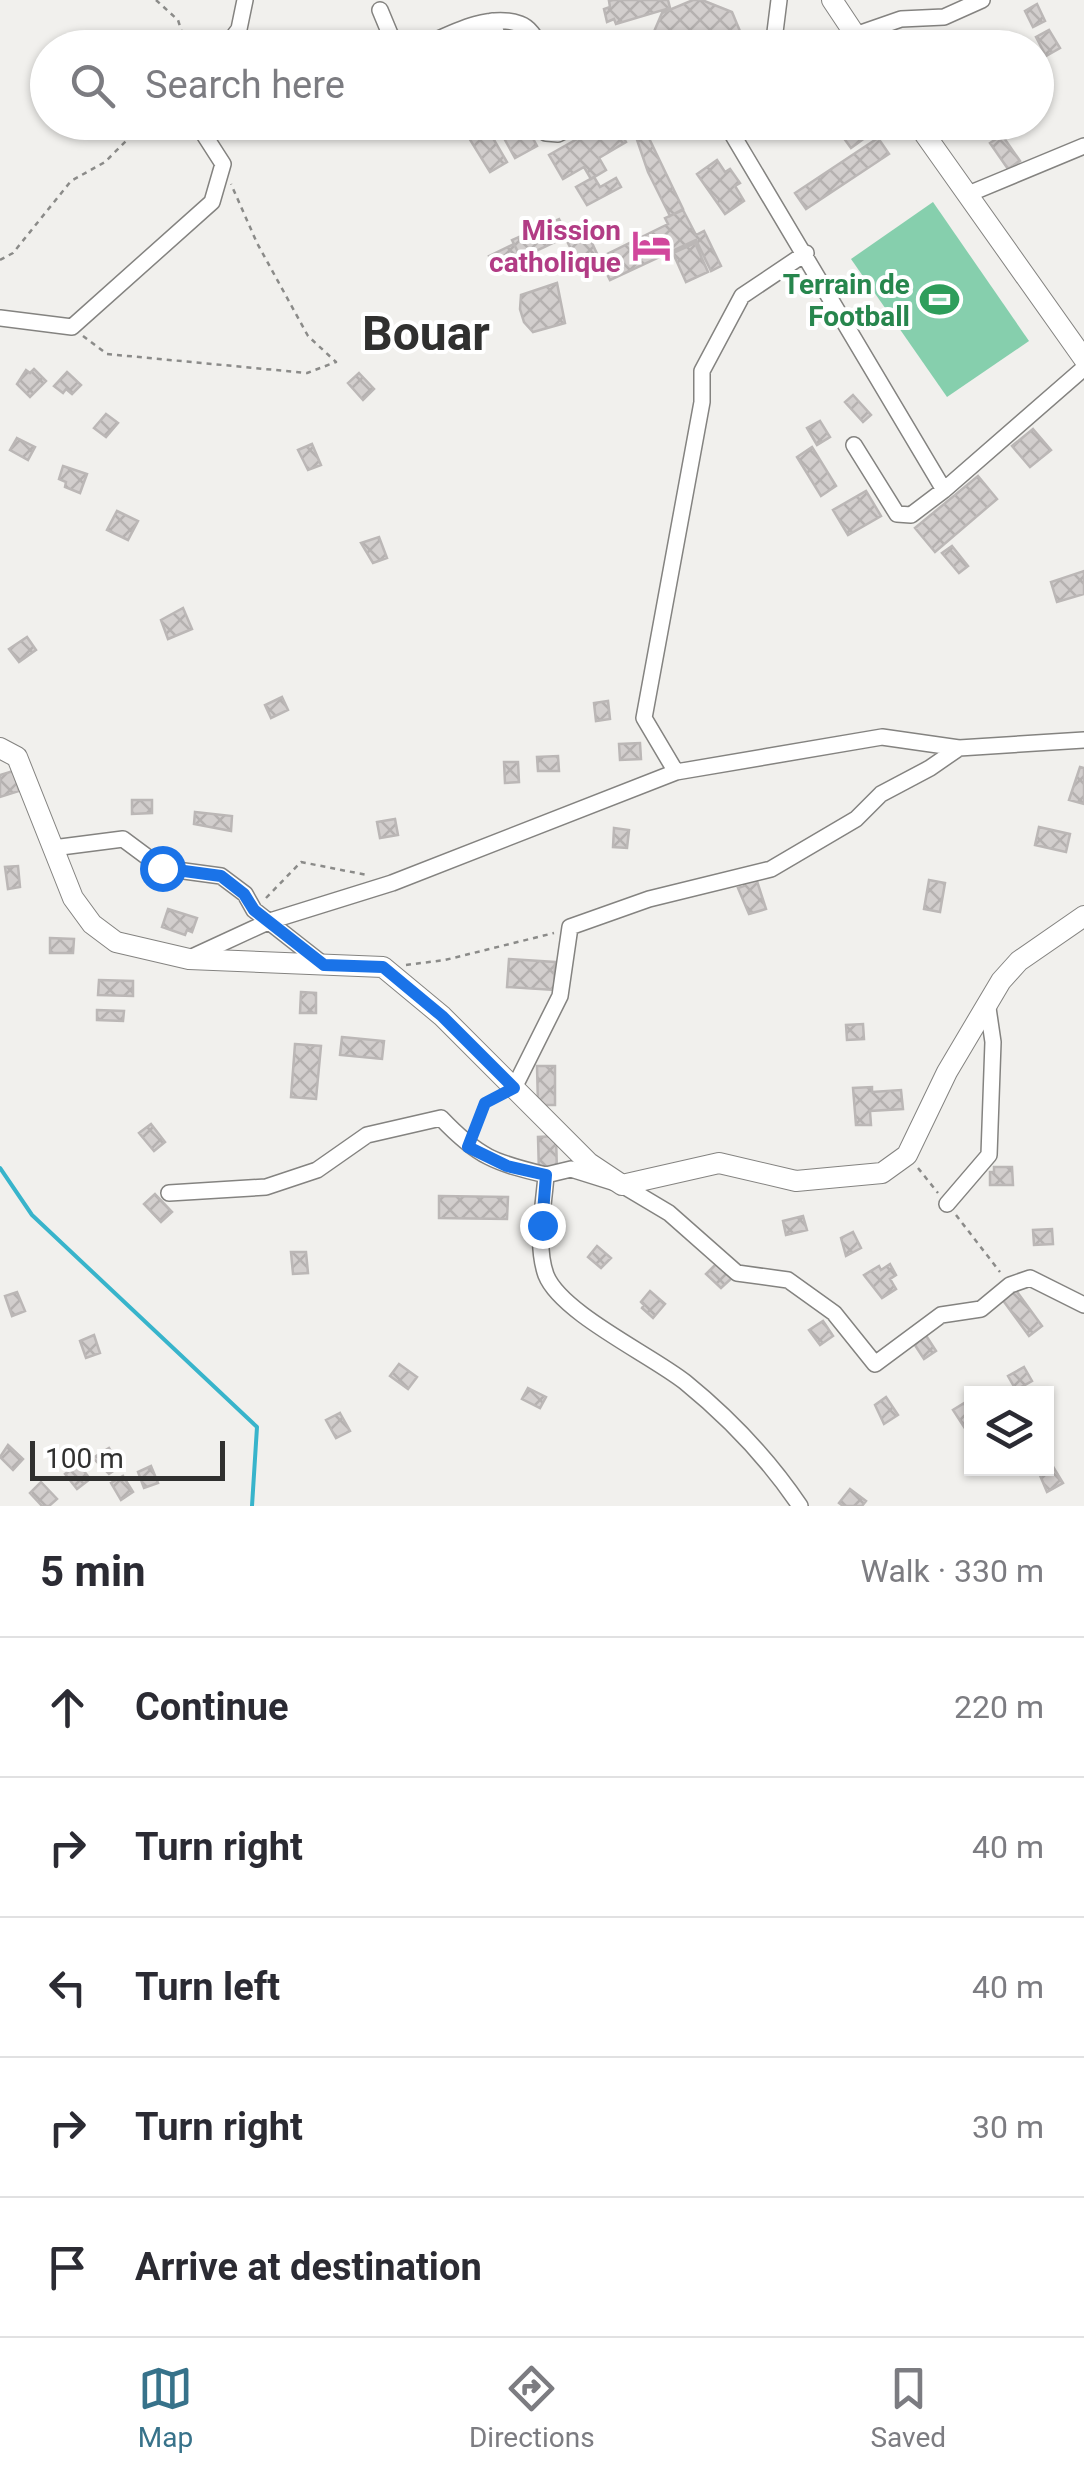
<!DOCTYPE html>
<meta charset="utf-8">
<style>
body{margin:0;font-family:Roboto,sans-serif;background:#f2f2f3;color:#2b2b33}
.controls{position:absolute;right:30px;bottom:30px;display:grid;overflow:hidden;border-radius:0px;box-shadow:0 2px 8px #0004}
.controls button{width:90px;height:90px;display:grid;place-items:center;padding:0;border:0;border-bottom:2px solid #e1e1e2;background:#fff;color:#2b2b33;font:50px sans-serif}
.scale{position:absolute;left:30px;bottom:25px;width:195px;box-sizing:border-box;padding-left:10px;border:5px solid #30302f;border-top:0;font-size:28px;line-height:35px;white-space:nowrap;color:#30302f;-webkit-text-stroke:8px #fff;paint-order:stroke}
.stop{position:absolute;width:30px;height:30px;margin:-22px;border:8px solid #1a73e8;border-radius:50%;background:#fff}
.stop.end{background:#1a73e8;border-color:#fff;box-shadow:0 2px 10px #0008}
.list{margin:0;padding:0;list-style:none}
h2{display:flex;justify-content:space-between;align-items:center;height:130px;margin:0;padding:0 40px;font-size:42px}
h2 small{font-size:32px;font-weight:400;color:#7c7c81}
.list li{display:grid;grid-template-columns:65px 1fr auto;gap:30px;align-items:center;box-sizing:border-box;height:140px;padding:0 40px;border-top:2px solid #e1e1e2}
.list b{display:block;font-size:38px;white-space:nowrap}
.list em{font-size:32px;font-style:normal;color:#7c7c81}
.icon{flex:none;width:55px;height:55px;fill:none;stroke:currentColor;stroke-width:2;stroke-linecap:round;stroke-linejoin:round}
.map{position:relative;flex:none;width:1084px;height:1506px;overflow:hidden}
.search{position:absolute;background:#fff;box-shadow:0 2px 8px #0004;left:30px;right:30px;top:30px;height:110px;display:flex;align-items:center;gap:25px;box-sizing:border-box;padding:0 35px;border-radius:55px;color:#7c7c81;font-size:38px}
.sheet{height:830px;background:#fff}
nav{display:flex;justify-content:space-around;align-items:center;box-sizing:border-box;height:140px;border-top:2px solid #e1e1e2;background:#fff;font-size:28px;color:#7c7c81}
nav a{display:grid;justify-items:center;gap:5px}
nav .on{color:#37728a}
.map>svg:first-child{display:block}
</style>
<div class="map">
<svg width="1084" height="1506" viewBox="0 0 1084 1506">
<defs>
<pattern id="building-cross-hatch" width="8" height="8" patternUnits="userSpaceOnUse" patternTransform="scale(2.5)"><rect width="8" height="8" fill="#d2cecd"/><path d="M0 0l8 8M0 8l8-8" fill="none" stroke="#b5b1b0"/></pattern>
</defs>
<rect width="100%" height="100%" fill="#f1f0ed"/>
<path fill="#86cfad" d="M933,202L1029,341L947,397L851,259Z"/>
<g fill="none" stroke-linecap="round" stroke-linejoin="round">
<path stroke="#38b4cb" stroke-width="4" d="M0,1168L32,1215L257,1427L252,1506"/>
</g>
<path fill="url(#building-cross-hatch)" stroke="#bbb7b6" stroke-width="2.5" d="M668,0L670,8L616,24L614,19L607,22L604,9L610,7L609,1L613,0Z
M693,0H702L732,12L747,48H647L662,13Z
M1037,4L1045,21L1033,27L1025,11Z
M1049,30L1060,48L1046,56L1036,37Z
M495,122H524L537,146L515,158Z
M607,122H615L626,142L599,158L606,170L591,179L584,167L563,179L549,155Z
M832,122H866L873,132L851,148Z
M487,128L507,162L490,172L469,138Z
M646,132L683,209L670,216L648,172L636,137Z
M1002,135L1020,161L1008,169L990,143Z
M878,138L889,154L806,209L795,193Z
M717,160L725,172L730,169L740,183L735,186L744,201L725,214L697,174Z
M594,177L600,187L616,178L621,187L587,205L576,187Z
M683,210L696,235L704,231L721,266L711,271L696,240L610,280L599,258L668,224L665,218Z
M559,219L568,236L521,258L512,240Z
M585,228L599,258L580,267L565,237Z
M695,243L708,272L686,282L673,253Z
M514,244L522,260L496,272L489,256Z
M557,283L565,323L533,332L524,322L520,309L521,295Z
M34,369L46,381L30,397L17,384L26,370L30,373Z
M67,372L81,385L72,394L66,389L63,393L54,386Z
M359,373L374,389L363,400L348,383Z
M853,395L871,415L863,422L845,402Z
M106,414L118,423L106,437L94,428Z
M820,421L830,437L817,445L807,428Z
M1033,429L1051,450L1030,467L1012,446Z
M17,438L35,447L28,460L10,450Z
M312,444L321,465L308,470L298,450Z
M812,447L836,486L821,496L797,457Z
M63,466L87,474L80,493L65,487L66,482L59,479Z
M978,476L997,499L935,552L915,528Z
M866,491L881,516L848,535L833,510Z
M117,511L138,521L128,540L107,530Z
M379,537L387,558L373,563L361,543Z
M952,546L968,566L959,573L942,553Z
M1084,571V594L1057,602L1051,582Z
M183,608L192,629L168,639L161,620Z
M27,637L36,650L19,662L9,649Z
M282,697L288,710L271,718L265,705Z
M608,701L610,719L596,721L594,703Z
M640,743L641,759L620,760L619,744Z
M558,756L559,771H538L537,757Z
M504,762H518L519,782L505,783Z
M1080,767L1084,768V804L1069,800Z
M13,771L19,791L0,797V775Z
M132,800H152V813L132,814Z
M195,812L232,816L231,831L194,824Z
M395,819L398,835L380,838L377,822Z
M1039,827L1070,834L1066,852L1035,845Z
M614,828L629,830L627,848L613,847Z
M18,866L20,887L8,889L5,867Z
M755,875L766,909L749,914L738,888L744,886L742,879Z
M929,880L945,883L940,912L924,909Z
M168,909L197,918L192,932L187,930L185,935L162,927Z
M50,938L74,939L73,953H50Z
M509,959L555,962L554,990L507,987Z
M99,980L133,981V996L98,995Z
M301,992L316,993V1013H300Z
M97,1010L124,1011L123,1021L97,1020Z
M863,1024L864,1039L847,1040L846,1025Z
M342,1037L384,1041L382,1059L340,1055Z
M295,1044L321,1046L316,1099L291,1097Z
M537,1066H555V1105H538Z
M872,1087V1092L901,1090L903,1109L870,1111L871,1125H856L853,1088Z
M151,1124L165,1142L154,1151L139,1133Z
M556,1136L557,1172L539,1173L538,1137Z
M994,1167H1012L1013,1185H990V1172H994Z
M155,1194L172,1212L161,1222L144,1204Z
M439,1196L508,1197L507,1219L439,1218Z
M803,1216L807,1230L786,1235L783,1221Z
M1052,1229L1053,1244L1034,1245L1033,1230Z
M853,1232L861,1248L846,1256L841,1238Z
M597,1246L611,1258L601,1268L588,1257Z
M291,1252H306L308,1273L293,1274Z
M718,1262L733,1277L721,1288L706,1274Z
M890,1264L896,1275L890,1279L896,1289L882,1298L864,1275L879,1266L881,1270Z
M1015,1289L1042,1326L1029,1336L1002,1299Z
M650,1291L665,1304L653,1318L642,1308L644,1305L641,1302Z
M17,1292L25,1311L12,1316L5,1296Z
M823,1321L833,1336L820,1345L809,1330Z
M925,1334L936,1351L924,1359L913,1342Z
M94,1335L100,1353L86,1358L80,1341Z
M399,1364L417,1377L408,1389L390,1376Z
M1024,1367L1032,1381L1016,1390L1008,1376Z
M528,1388L546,1397L540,1408L522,1399Z
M886,1397L898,1415L884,1424L875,1405Z
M966,1402L972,1410V1426L966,1430L953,1410Z
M340,1413L350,1431L336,1438L326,1420Z
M8,1445L23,1459L13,1470L0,1457Z
M109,1448L121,1466L109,1474L93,1458Z
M78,1463L90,1479L77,1489L65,1474Z
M1052,1465L1063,1483L1047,1492L1039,1473Z
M151,1466L158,1483L144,1488L138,1472Z
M123,1476L133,1492L121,1500L111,1483Z
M41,1482L57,1499L49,1506H42L30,1493Z
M850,1489L866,1501L862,1506H843L839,1503Z"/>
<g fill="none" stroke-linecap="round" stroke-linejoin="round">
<defs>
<path id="minor" d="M380,10L390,34L402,48
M492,21L502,48
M855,35L901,19L944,17L982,0
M225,48L239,29L245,0
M419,48C448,35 488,12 520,24C531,28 536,39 541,48
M773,48L779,0
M541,122L546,133L558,134L582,122
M656,122L682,128L716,122
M725,122L944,490L1084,368
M447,131L460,122
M966,195L1084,146
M0,318L72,327L212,202L223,164L196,122
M854,445L897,514L911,515L944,490
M676,772L644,718L702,402V371L742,296L806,253
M53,848L123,839L162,868L221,876L245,894L254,910L324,965
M192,957L270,921L392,883L676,772L882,737L959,748L1084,740
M514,1088L560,996L570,927L649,899L771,869L856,819L881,794L930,768L959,748
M169,1193L266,1187L317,1170L367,1135L441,1118C478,1157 495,1163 546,1175
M947,1204L989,1155L993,1042L988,1008
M800,1506C769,1460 728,1417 685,1382C651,1355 561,1313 546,1275C535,1244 544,1206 546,1175L571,1169L622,1185L669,1213L737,1273L788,1280L834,1313L875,1364L941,1315L981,1309L1010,1285L1030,1278L1084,1305"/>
<path id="tertiary" d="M832,0L864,48
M916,122L1084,359
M0,748L17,757L73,898L92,924L116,942L189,959L383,967L442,1016L589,1163L622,1185L719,1163L796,1181L882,1173L907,1155L947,1072L1001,981L1019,961L1084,916"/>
</defs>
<use href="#minor" stroke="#848380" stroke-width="18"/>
<use href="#tertiary" stroke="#848380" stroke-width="22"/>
<path stroke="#8b8b89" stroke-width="2.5" stroke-dasharray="5 5" stroke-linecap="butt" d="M156,0L178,20L187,48
M0,260L13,253L71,181L105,162L145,122
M83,336L107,354L307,373L336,362L308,336L257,243L231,184
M266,898L301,862L367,875
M406,965L445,960L554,933
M474,1132L485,1103L499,1095
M918,1168L938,1193
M956,1215L1000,1272"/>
<use href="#minor" stroke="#fff" stroke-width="15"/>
<use href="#tertiary" stroke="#fff" stroke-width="20"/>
</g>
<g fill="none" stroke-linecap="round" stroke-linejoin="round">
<path stroke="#1a73e8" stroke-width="12" d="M162,868L221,876L244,894L254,910L324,965L383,967L442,1016L514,1088L485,1103L468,1147L507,1166L546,1175L542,1225"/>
</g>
<defs>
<symbol id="hotel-bare" viewBox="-9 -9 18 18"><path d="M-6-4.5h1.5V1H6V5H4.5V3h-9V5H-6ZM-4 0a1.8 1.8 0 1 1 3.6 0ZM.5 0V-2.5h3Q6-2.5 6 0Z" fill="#d1479c" stroke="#fff" stroke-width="2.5" paint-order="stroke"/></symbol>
<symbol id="stadium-bare" viewBox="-9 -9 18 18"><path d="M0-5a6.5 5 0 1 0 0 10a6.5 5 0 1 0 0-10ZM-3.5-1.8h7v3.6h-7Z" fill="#2e9e5b" stroke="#fff" stroke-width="2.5" paint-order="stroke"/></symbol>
</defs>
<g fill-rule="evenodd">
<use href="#hotel-bare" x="624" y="218" width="55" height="55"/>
<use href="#stadium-bare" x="912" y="272" width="55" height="55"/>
</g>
<g text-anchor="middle" stroke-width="8" stroke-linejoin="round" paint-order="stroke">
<g font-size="28" font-weight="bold" fill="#b23c85" stroke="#fff" text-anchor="end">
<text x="621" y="240">Mission<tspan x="621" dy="32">catholique</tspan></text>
</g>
<g font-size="28" font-weight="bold" fill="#27864d" stroke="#fff" text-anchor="end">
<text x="910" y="294">Terrain de<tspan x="910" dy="32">Football</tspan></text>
</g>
<g font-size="48" font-weight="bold" fill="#30302f" stroke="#fff">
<text x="426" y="350">Bouar</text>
</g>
</g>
</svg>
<div class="controls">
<button><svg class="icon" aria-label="layers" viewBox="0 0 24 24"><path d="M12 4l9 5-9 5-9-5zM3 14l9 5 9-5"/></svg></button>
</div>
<div class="scale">100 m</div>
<div class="stop" style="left:162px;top:868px"></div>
<div class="stop end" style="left:542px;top:1225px"></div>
<div class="search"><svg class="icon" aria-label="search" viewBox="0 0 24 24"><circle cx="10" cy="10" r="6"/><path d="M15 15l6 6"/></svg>Search here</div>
</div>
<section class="sheet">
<h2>5 min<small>Walk · 330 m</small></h2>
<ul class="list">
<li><svg class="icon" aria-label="ahead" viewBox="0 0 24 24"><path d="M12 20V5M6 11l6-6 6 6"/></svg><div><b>Continue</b></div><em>220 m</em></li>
<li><svg class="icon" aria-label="right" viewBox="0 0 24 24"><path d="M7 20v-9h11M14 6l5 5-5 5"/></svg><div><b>Turn right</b></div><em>40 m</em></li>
<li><svg class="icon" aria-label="left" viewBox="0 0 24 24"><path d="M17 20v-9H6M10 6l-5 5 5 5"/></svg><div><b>Turn left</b></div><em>40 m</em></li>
<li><svg class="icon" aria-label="right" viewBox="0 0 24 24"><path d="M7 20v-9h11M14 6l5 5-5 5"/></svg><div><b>Turn right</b></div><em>30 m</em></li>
<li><svg class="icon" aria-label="arrive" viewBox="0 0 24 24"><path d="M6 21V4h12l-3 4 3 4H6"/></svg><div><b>Arrive at destination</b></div></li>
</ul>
</section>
<nav>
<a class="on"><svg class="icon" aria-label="map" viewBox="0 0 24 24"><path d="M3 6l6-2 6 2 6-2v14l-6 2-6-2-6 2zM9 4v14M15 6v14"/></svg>Map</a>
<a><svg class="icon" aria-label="directions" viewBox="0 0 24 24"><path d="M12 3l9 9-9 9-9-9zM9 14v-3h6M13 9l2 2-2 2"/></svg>Directions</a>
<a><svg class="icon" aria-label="saved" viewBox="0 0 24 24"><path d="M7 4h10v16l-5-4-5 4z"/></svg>Saved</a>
</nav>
